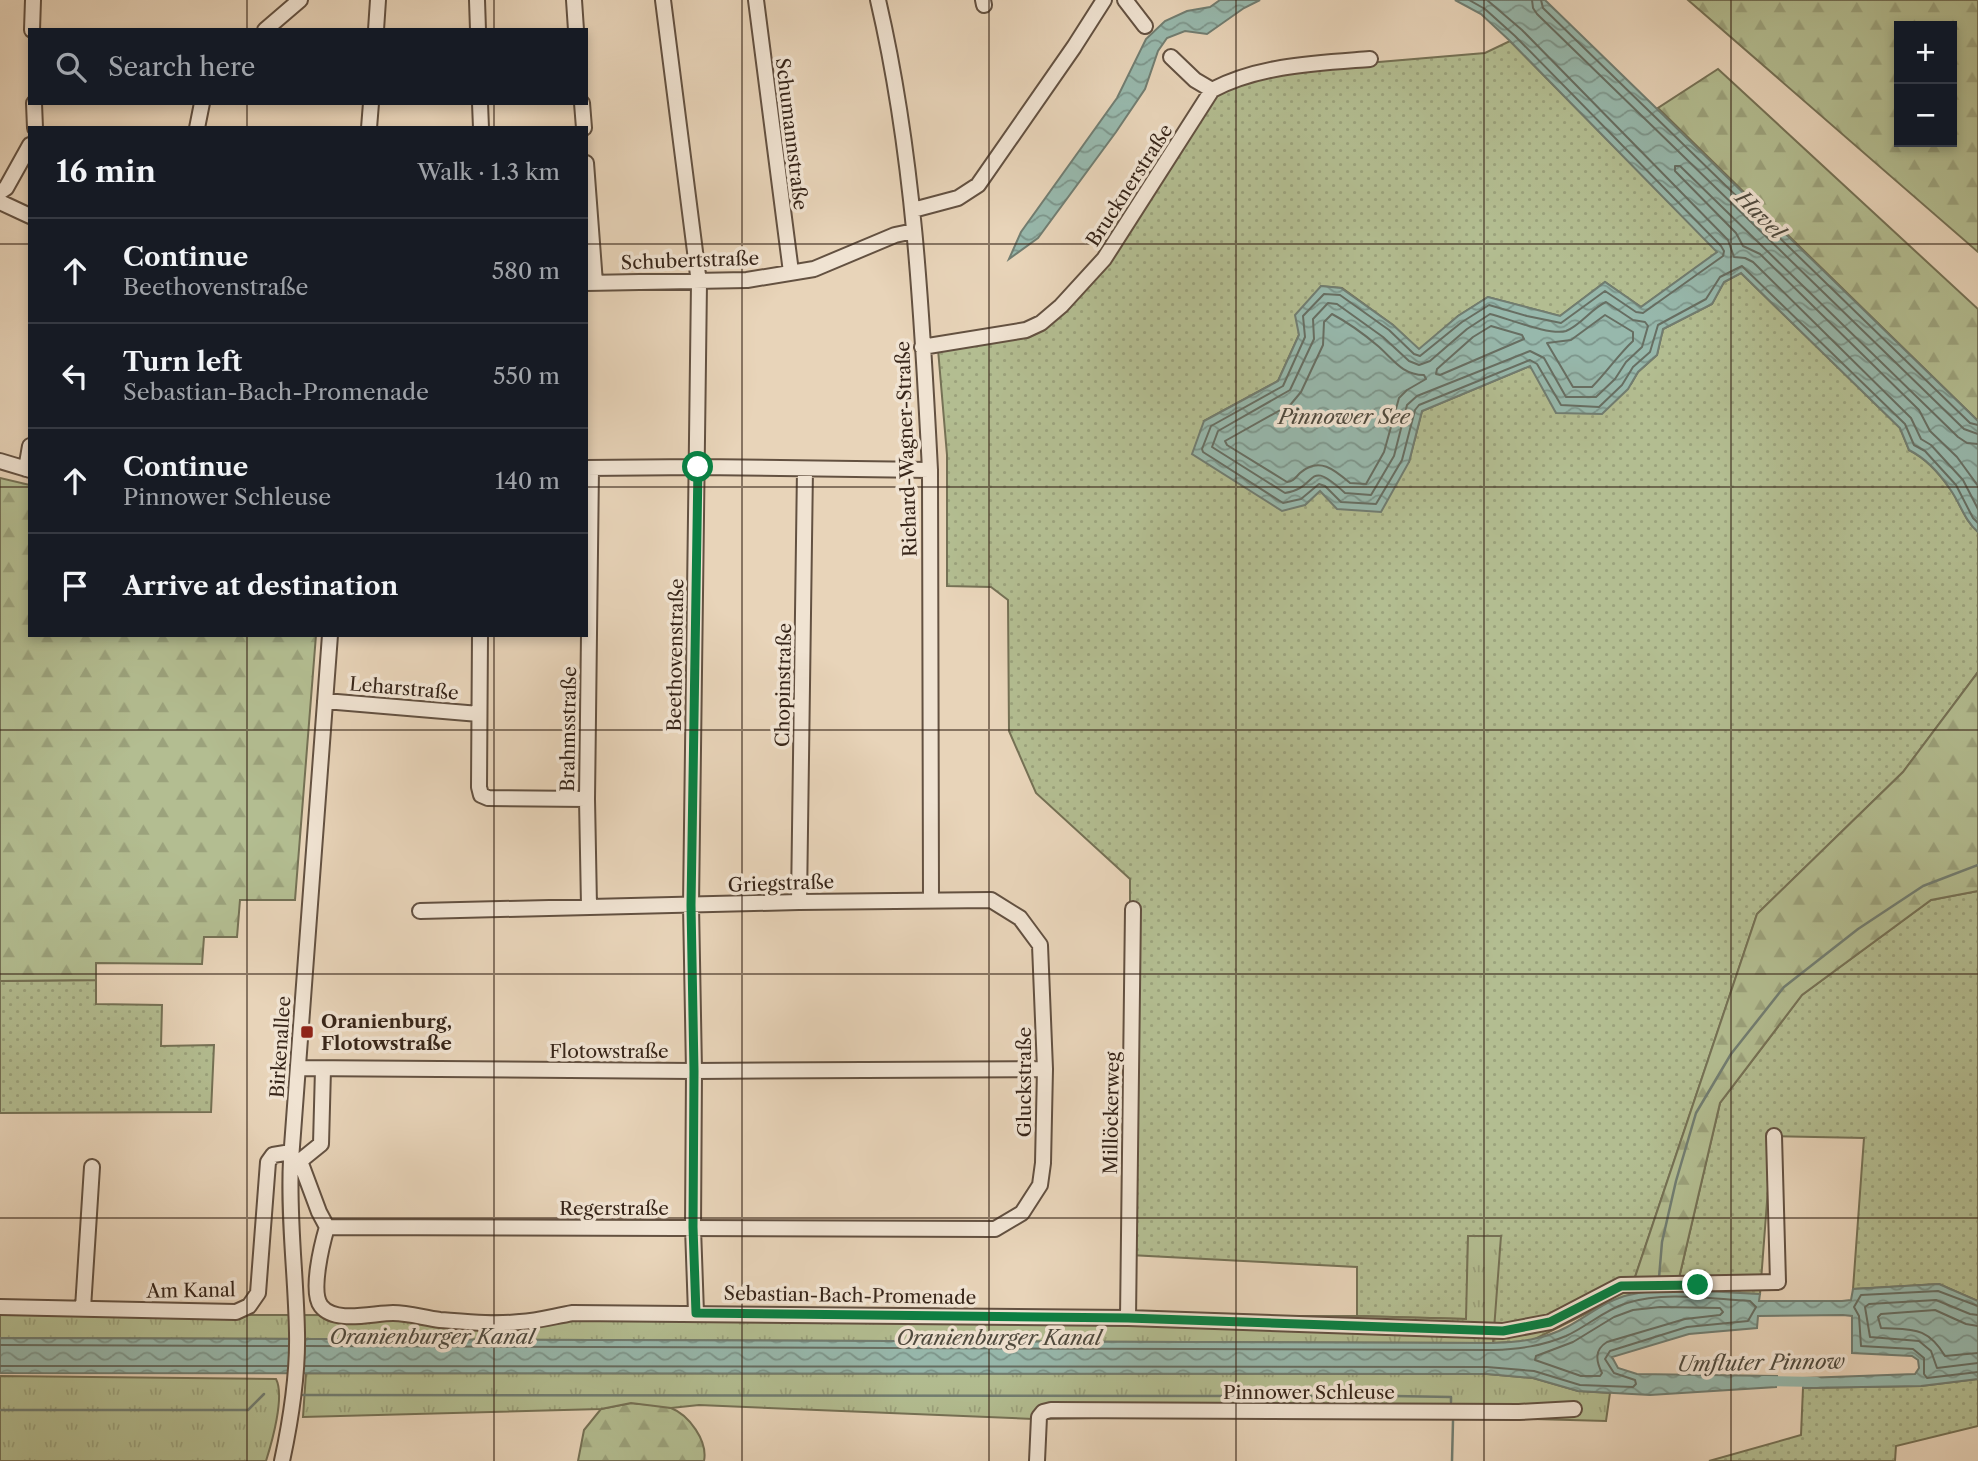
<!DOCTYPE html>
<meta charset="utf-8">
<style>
body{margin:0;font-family:"Libre Caslon Text",serif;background:#20242c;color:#f1f3f6}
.controls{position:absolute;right:21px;top:21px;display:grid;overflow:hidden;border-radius:0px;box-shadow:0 4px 10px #0003}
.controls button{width:63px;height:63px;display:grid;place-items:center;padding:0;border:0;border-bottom:2px solid #363941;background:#171b24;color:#f1f3f6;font:35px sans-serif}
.stop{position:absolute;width:21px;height:21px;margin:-16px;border:5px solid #0b8043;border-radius:50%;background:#fff}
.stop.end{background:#0b8043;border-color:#fff;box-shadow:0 2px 7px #0008}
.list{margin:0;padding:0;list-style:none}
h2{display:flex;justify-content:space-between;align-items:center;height:91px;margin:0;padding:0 28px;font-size:30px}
h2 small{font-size:23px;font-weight:400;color:#9ea1a6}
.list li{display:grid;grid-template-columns:46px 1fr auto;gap:21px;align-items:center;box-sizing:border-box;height:105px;padding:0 28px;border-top:2px solid #363941}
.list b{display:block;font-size:26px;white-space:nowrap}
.list p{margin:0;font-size:23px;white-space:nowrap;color:#9ea1a6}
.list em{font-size:23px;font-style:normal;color:#9ea1a6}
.icon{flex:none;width:38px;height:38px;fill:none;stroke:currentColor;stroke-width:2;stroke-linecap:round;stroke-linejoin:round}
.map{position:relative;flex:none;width:1978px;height:1461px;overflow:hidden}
.search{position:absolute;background:#171b24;box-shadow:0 4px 10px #0003;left:28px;top:28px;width:560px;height:77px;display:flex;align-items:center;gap:18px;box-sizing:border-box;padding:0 24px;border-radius:0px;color:#9ea1a6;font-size:26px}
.panel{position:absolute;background:#171b24;box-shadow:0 4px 10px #0003;left:28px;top:126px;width:560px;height:511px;border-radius:0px}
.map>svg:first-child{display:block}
</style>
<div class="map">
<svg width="1978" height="1461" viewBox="0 0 1978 1461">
<defs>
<pattern id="grass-dots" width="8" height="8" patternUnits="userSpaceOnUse" patternTransform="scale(1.75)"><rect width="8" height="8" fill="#b3bd91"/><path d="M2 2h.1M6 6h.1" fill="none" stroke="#9ba27c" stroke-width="1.8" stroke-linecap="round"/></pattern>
<pattern id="forest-firs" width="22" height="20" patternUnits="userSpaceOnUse" patternTransform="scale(1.75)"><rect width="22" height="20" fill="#b3bd91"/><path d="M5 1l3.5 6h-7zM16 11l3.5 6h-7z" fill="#9ba27c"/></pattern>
<pattern id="park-tufts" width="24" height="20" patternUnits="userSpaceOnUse" patternTransform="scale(1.75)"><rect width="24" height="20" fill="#b3bd91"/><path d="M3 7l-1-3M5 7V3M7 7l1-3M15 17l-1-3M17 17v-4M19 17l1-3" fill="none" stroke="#9ba27c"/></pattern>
<pattern id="water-waves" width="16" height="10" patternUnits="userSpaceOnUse" patternTransform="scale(1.75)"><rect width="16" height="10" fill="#97b8ac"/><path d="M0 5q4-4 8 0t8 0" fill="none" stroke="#7c958b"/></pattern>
</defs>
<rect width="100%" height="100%" fill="#e8d4b9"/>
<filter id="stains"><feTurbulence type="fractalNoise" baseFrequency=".00286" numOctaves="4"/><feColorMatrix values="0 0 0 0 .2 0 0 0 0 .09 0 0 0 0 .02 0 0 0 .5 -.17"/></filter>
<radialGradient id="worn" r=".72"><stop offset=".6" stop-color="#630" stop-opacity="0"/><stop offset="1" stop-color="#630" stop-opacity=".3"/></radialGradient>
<path fill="url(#grass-dots)" stroke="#757155" stroke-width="2" d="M1510,41L1718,252L1641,307L1605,282L1560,316L1488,297L1458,316L1419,350L1393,325L1342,288L1321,286L1278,381L1204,421L1305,505L1320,490L1409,462L1422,411L1530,366L1538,377L1631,384L1638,372L1657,355L1663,329L1712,304L1724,282L1741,273L1900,428L1909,450C1925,458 1940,474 1950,489C1961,504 1964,520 1978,532V672L1903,772L1757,914L1629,1295L1607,1303L1531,1341L1493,1343L1495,1331L1468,1236L1467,1319L1357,1316V1267L1130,1255V879L1036,793L1009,731L1008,600L991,587L947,586V455L938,349L1034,334L1089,285L1214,95L1228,85L1296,69L1485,53Z
M1978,891V1301L1939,1284L1853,1289L1864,1138L1772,1136L1760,1294L1676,1291L1720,1103L1802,995L1931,900Z
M96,980V1004L162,1005L161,1046L214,1045L211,1112L0,1113V981Z
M1978,1379V1426L1896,1446L1895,1461H1709L1801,1435L1803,1388L1921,1386Z"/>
<path fill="url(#forest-firs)" stroke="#757155" stroke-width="2" fill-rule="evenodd" d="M1688,0H1978V252ZM1952,26V142H1899V26Z
M1718,69L1978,309V421L1658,108Z
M0,478L30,485V635H316L295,900H240L237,937H204L202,964L96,963V980L0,981Z
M1978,672V891L1931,900L1802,995L1720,1103L1676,1291L1629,1295L1757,914L1903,772Z
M631,1403C643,1405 660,1403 671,1408C689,1415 708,1441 704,1461H578L584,1430L601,1409Z"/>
<path fill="url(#park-tufts)" stroke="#757155" stroke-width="2" d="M1468,1236H1501L1493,1343L0,1338V1312L140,1315L1357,1316L1466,1319Z
M306,1373L1487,1374L1533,1378L1578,1391L1610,1393L1606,1421L1464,1417L1441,1412L1033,1419L699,1405L671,1408L631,1403L601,1409L303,1417Z
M0,1376L276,1379C285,1396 272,1442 266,1461H0Z"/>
<path fill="url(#water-waves)" stroke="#717d71" stroke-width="2" d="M1220,0H1260L1244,8L1207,34L1185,31L1167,38L1158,51L1145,89L1116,132L1038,238L1009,259L1021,232L1117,98L1146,39L1165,21L1187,11L1210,7Z
M1455,0H1545L1978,421V532C1964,520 1961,504 1950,489C1940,474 1925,458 1909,450L1900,428L1741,273L1724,282L1712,304L1663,329L1657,355L1638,372L1628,389L1602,414L1556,413L1530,366L1422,411L1409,462L1381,512L1337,509L1320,491L1305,505L1282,511L1192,454L1204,421L1278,381L1299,335L1295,315L1321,286L1341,288L1393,325L1419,349L1458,316L1488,297L1560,316L1605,282L1641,307L1717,252L1510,41L1481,14Z
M1939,1284L1978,1301V1379L1921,1386L1803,1388L1804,1378L1915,1374L1919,1368L1918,1360L1912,1356L1852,1353V1316L1843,1315L1758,1316L1757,1328L1689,1334L1612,1357L1618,1368L1637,1374L1777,1376L1776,1387L1650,1395L1578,1391L1533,1378L1487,1374L0,1373V1338L1493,1343C1519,1342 1543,1340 1567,1327C1588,1316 1606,1300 1629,1295C1671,1285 1717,1293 1760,1294L1759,1301H1842L1851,1300L1853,1289Z"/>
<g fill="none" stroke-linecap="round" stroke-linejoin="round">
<path stroke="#676e62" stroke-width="2" d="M1469,0L1485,9L1515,36L1721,246L1724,251L1723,256L1643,313L1636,312L1605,291L1561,323L1527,316L1489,305L1462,322L1420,356L1414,354L1389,330L1340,295L1324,294L1303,316L1305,337L1283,386L1211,426L1202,449L1203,452L1283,503L1301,499L1319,484L1325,486L1341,502L1376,504L1402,460L1415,410L1419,405L1530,360L1537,364L1561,405L1599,407L1622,385L1633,367L1650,352L1658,325L1706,299L1720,277L1742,266L1905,424L1914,445L1925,451L1956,485L1973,518L1978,523
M1487,0L1522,30L1728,240L1734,257L1745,258L1753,262L1911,418L1921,439L1931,445L1963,480L1978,509
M1532,0L1533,8L1537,14L1964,429L1978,434
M1541,0L1543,8L1970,423L1978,425
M1606,302L1633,320L1645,322L1648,326L1642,347L1626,362L1615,379L1596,397H1566L1544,358L1530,351L1417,396L1407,405L1394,456L1371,495L1345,493C1305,456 1320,488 1285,493L1212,447L1218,431L1290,390L1314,339L1313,319L1328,303L1337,304L1383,337L1409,361L1419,365L1430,361L1467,329L1490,314C1507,318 1550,336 1566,331C1581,325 1592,308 1606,302Z
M1332,314C1347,322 1365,335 1378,346C1393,359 1402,375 1424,375L1426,379L1407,390L1399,398L1384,452L1366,484L1350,483C1335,470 1319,456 1300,473C1295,478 1294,481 1287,482L1227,445L1225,441L1291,404L1301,392L1323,345L1324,322Z
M1605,315L1633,332V341C1618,355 1607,372 1592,387H1573L1547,343L1571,340Z
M1491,326L1522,335L1524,339L1440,375L1436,374L1437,369L1473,337Z
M1978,444L1967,443L1958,437L1680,166H1675V171L1736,233L1743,246L1760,254L1919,410L1930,431L1957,457L1978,486
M1978,1306L1938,1291L1861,1295L1854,1307L1859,1316L1861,1346L1913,1349L1924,1358V1374L1927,1378L1978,1372
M1660,1307L1720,1308L1723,1312L1720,1315L1685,1319L1607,1342C1594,1350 1596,1361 1602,1373L1600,1376H1581L1535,1360L1536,1356L1573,1342L1614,1317L1633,1310Z
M1978,1315L1970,1314L1936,1300L1869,1304L1865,1307L1870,1337L1919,1341L1931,1351L1937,1368L1978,1363
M1978,1326L1966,1324L1935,1310L1881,1314L1878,1317L1881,1328C1912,1330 1927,1326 1945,1356L1978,1353
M0,1345L288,1346
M0,1366H288
M305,1366L1487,1367L1534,1371L1580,1385L1633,1387L1636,1384L1635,1380L1614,1373L1605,1359L1610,1351L1687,1327L1748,1321L1756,1307L1750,1301C1711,1299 1665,1291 1627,1303C1604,1310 1588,1326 1566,1336C1542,1346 1520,1349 1493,1350L306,1346"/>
<path stroke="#717d71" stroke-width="2.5" d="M1659,1278L1662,1242L1676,1181L1696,1113L1731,1054L1784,987L1858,929L1923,886L1978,865
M303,1395L1394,1396L1451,1397V1402
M0,1410H248L264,1394
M1452,1461L1453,1421"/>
<path stroke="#97b8ac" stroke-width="10" d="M1763,1381L1817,1382"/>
<defs>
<path id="minor" d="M477,0L478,30
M574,0L576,30
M663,0L699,283L691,905L694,1071L693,1228L696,1313
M756,0L791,272
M878,0C914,154 922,313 930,470L931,899
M983,0L984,5
M1125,0L1145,26
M32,30L33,0
M265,30L300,0
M376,30L378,0
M1171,57L1195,80L1212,90
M34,103L35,128
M480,103L481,128
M582,103L584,128
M197,128L202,103
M369,128L371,103
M586,163L595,283
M0,192L6,188L30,145
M0,202L30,216
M913,210L958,198L978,185L1074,47L1104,0
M586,283L747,280L814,269L895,235L914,231
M922,347L1026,330L1041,323L1061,306L1104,259L1212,90C1259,65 1318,63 1370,59
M0,461L30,470
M586,468L698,467L930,470
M26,469L30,446
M480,635L479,787L481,795L488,798L587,799
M325,701L479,714
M799,902L805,469
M589,906L587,799L591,468
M298,1068L694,1071L1045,1069
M291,1160L300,1161L319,1212L327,1227C322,1244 310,1292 321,1306C335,1324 373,1313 393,1313C409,1313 424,1318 440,1320C466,1322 494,1325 520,1322C538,1321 555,1316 573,1313L1128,1318L1503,1331L1550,1322L1621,1285L1778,1282L1774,1136
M300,1161L321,1144L323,1069
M327,1227L995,1229L1022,1213L1040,1185L1043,1163L1045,1069L1040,945L1020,918L991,900L799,902L420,911
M0,1307L236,1312L249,1306L258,1293L268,1162L273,1155L291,1152
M83,1308L92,1167
M1128,1318L1133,909
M282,1461C291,1419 298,1376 297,1333C296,1275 288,1218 291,1160L330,635
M1037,1461L1039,1417L1043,1412L1051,1410L1519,1412L1574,1409"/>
</defs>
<use href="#minor" stroke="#635141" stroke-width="18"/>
<use href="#minor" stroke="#f0e3d2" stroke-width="14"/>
</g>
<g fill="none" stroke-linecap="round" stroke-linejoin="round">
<path stroke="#0b8043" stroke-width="9" d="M698,467L691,905L694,1071L693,1227L696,1313L1128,1318L1503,1331L1550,1322L1621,1286L1698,1285"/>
</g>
<path fill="none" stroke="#372519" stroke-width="2" stroke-opacity="0.55" d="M247,0V30M494,0V30M742,0V1461M989,0V1461M1236,0V1461M1484,0V1461M1731,0V1461M247,103V128M494,103V128M0,244H30M586,244H1978M0,487H30M586,487H1978M247,635V1461M494,635V1461M0,730H1978M0,974H1978M0,1218H1978"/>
<rect fill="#8f2418" stroke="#f0e3d2" stroke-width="2.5" x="300" y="1025" width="14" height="14" rx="3.5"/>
<g text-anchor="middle" stroke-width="7" stroke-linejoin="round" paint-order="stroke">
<g font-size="19" fill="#372519" stroke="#f0e3d2">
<text transform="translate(792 134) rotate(83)" y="7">Schumannstraße</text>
<text transform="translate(1129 185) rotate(-57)" y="7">Brucknerstraße</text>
<text transform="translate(690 260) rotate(-2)" y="7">Schubertstraße</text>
<text transform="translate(906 449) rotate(-92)" y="7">Richard-Wagner-Straße</text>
<text transform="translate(675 655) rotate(-89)" y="7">Beethovenstraße</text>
<text transform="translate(783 685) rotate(-89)" y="7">Chopinstraße</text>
<text transform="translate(404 688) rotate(5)" y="7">Leharstraße</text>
<text transform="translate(568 729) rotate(-89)" y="7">Brahmsstraße</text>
<text transform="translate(781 883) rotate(-2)" y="7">Griegstraße</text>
<text transform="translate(280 1047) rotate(-86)" y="7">Birkenallee</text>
<text x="609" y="1058">Flotowstraße</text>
<text transform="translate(1024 1082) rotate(-90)" y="7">Gluckstraße</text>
<text transform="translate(1111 1113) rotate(-89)" y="7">Millöckerweg</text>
<text x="614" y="1215">Regerstraße</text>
<text transform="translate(191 1290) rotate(-1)" y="7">Am Kanal</text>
<text transform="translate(850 1295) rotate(1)" y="7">Sebastian-Bach-Promenade</text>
<text x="1309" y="1399">Pinnower Schleuse</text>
</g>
<g font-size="19" font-weight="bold" fill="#372519" stroke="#f0e3d2" text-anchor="start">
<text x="321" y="1028">Oranienburg,<tspan x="321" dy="22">Flotowstraße</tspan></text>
</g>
<g font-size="21" font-style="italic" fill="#4f4a3e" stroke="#f0e3d2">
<text transform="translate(1760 215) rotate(45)" y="7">Havel</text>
<text x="1344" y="424">Pinnower See</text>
<text x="432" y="1344">Oranienburger Kanal</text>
<text x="999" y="1345">Oranienburger Kanal</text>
<text transform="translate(1761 1363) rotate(-1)" y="7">Umfluter Pinnow</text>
</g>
</g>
<rect width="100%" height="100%" filter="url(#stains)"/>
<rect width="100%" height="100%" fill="url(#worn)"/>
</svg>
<div class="controls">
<button>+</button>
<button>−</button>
</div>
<div class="stop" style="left:698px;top:467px"></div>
<div class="stop end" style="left:1698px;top:1285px"></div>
<div class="search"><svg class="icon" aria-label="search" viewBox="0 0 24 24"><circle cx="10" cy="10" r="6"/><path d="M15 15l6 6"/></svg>Search here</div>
<section class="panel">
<h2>16 min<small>Walk · 1.3 km</small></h2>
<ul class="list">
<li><svg class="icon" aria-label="ahead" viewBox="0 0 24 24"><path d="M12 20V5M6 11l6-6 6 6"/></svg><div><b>Continue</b><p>Beethovenstraße</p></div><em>580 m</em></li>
<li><svg class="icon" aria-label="left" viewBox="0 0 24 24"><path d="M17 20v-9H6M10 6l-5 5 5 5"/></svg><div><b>Turn left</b><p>Sebastian-Bach-Promenade</p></div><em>550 m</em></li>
<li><svg class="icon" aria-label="ahead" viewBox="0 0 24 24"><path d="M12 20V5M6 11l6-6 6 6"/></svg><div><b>Continue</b><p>Pinnower Schleuse</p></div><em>140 m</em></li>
<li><svg class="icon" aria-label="arrive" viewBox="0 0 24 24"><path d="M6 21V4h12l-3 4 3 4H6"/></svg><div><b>Arrive at destination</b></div></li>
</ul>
</section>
</div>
